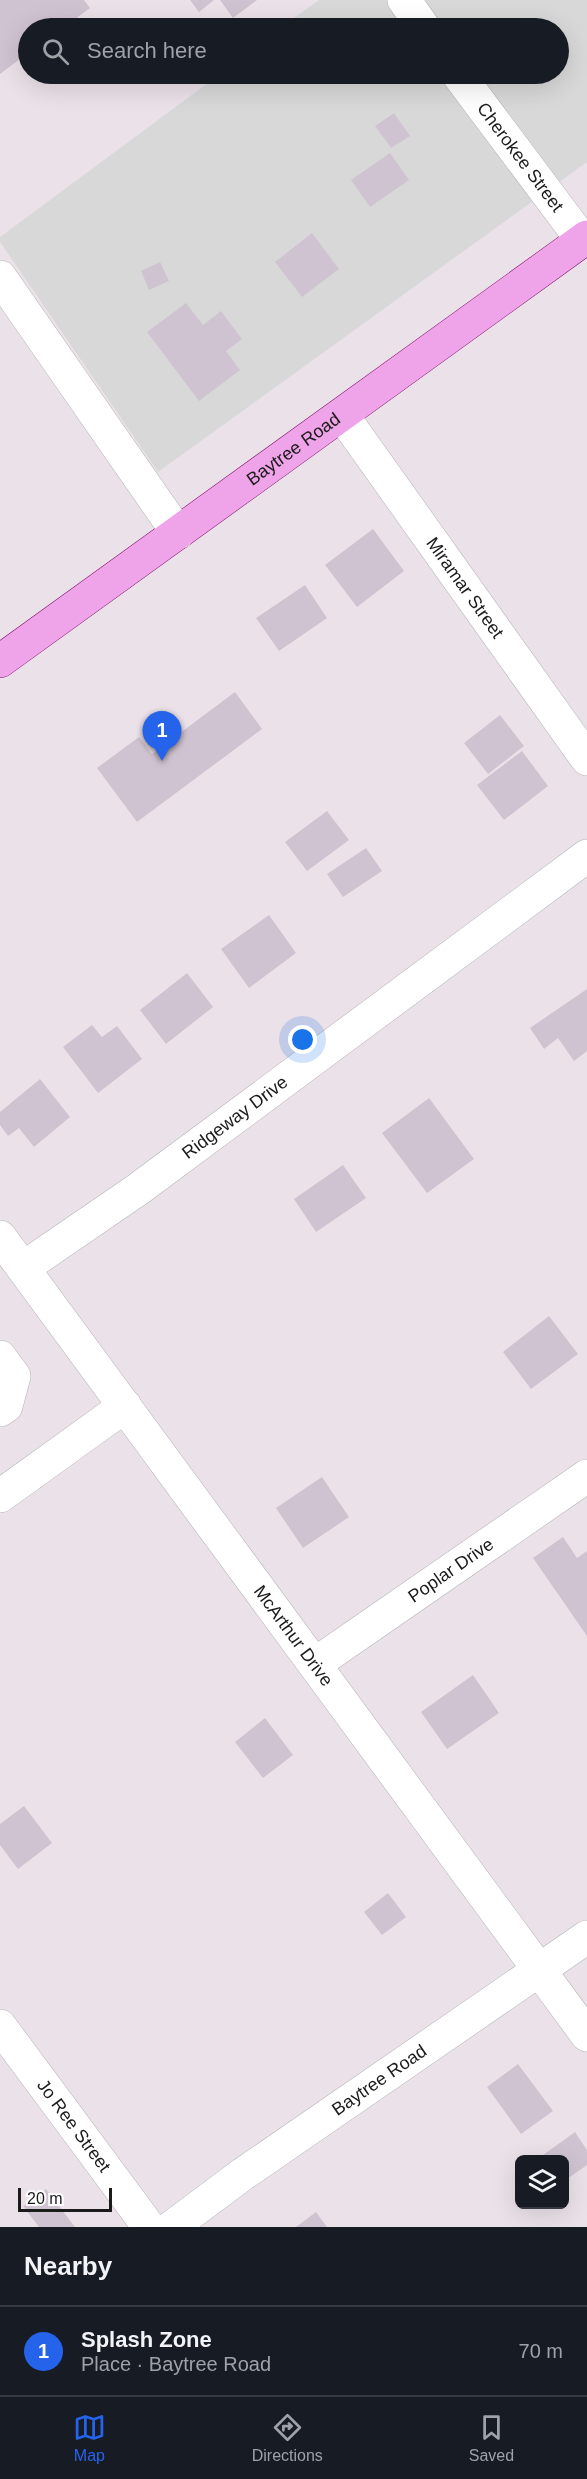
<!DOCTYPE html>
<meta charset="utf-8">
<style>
body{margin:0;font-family:Arial,sans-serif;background:#20242c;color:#f1f3f6}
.controls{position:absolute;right:18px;bottom:18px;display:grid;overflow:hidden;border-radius:9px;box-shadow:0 6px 24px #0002}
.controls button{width:54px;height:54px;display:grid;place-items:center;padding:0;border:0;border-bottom:2px solid #363941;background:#171b24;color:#f1f3f6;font:30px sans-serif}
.scale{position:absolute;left:18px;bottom:15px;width:94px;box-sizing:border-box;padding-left:6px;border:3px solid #1b1b1b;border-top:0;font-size:16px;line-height:21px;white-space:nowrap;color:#1b1b1b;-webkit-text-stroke:4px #fff;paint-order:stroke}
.you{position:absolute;left:303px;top:1040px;width:21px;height:21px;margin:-15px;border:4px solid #fff;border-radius:50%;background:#1a73e8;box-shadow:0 0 0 9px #1a73e833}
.badge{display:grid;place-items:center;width:39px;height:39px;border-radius:50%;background:#2563eb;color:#fff;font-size:20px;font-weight:700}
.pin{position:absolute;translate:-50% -50px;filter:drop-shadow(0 2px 3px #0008)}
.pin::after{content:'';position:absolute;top:32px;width:21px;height:18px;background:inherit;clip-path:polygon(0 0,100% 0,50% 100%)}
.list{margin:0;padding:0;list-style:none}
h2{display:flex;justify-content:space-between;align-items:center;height:78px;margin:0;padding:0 24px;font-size:26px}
h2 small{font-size:20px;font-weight:400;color:#9ea1a6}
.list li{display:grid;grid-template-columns:39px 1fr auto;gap:18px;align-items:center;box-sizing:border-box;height:90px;padding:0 24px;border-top:2px solid #363941}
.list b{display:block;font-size:22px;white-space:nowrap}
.list p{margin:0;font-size:20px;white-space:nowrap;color:#9ea1a6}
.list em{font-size:20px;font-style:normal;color:#9ea1a6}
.icon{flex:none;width:33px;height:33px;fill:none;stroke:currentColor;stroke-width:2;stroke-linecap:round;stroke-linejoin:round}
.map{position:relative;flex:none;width:587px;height:2227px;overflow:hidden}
.search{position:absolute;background:#171b24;box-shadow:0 6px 24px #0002;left:18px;right:18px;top:18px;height:66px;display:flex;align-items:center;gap:15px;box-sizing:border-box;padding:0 21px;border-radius:33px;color:#9ea1a6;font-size:22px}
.sheet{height:168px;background:#171b24}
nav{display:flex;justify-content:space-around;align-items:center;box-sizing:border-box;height:84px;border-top:2px solid #363941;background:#171b24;font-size:16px;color:#9ea1a6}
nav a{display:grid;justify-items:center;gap:3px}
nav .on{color:#2563eb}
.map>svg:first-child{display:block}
</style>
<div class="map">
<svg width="587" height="2227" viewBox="0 0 587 2227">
<rect width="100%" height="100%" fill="#ebe2e9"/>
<path fill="#d8d8d9" d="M319,0H587V162L158,472L0,242V237L220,74H558V28H280Z"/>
<path fill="#d0c3d1" d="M0,0H84L90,8L63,28H28V53L0,74Z
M190,0H214L199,12Z
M220,0H257L233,18Z
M394,113L410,136L391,148L375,126Z
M390,153L409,180L370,207L351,180Z
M312,233L339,269L302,297L275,262Z
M160,262L169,281L149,290L141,271Z
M186,303L203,325L221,311L242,339L226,351L240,370L199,401L147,332Z
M373,529L404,571L357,607L325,565Z
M305,585L327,618L279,651L256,618Z
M235,692L262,729L137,822L97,768L139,737L152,754Z
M500,715L524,746L488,774L464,743Z
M522,751L548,786L504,820L477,785Z
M327,811L349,840L307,871L285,842Z
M366,848L382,871L343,897L327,874Z
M269,915L296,953L249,988L221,949Z
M187,973L213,1007L166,1044L140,1010Z
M587,989V1051L574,1061L558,1038L544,1049L530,1028Z
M92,1025L102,1037L117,1026L142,1059L98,1093L63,1047Z
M40,1079L70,1117L34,1147L19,1128L8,1136L0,1125V1112Z
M429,1098L474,1159L427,1193L382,1133Z
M343,1165L366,1198L316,1232L294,1199Z
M549,1316L578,1354L531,1389L503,1352Z
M322,1477L349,1517L303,1548L276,1508Z
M563,1537L577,1558L587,1551V1636L533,1558Z
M473,1675L499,1713L447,1749L421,1712Z
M265,1718L293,1755L263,1778L235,1742Z
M24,1806L52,1843L18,1869L0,1845V1824Z
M388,1893L406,1917L382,1935L364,1912Z
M518,2064L553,2111L521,2134L487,2087Z
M575,2132L587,2150V2165L564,2181V2160H536Z
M46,2189L75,2227H39L23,2206Z
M316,2212L327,2227H296Z"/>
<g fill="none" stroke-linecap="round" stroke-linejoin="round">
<defs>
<g id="minor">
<path d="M404,0L424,28"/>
<path id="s1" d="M458,74L583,241"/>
<path d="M0,277L178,533"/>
<path id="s2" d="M342,415L587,759"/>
<path id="s3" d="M0,1237L587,2035"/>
<path id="s4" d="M23,1268L137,1190L587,856"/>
<path d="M0,1357L14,1376L6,1406L0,1410"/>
<path d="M0,1496L125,1406"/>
<path id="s5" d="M315,1664L587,1476"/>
<path id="s6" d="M0,2026L149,2227"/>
<path id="s7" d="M172,2227L243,2174L587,1937"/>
</g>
<g id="major">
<path id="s8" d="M0,661L587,237"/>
</g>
</defs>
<use href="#minor" stroke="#b4b4b4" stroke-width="34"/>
<use href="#major" stroke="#80126a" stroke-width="34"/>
<use href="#minor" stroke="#fff" stroke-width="33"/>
<use href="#major" stroke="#efa3e8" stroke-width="33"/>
</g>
<g text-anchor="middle" stroke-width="6" stroke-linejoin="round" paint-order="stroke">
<g font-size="18" fill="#1b1b1b" stroke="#fff">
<text dy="6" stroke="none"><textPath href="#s1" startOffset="104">Cherokee Street</textPath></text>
<text dy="6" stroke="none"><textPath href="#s8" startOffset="362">Baytree Road</textPath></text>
<text dy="6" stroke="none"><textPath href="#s2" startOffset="212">Miramar Street</textPath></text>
<text dy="6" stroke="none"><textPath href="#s4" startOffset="260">Ridgeway Drive</textPath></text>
<text dy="6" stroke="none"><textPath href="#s5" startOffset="165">Poplar Drive</textPath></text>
<text dy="6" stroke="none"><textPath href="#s3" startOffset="495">McArthur Drive</textPath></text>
<text dy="6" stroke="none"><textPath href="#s7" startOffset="254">Baytree Road</textPath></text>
<text dy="6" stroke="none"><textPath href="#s6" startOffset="124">Jo Ree Street</textPath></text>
</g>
</g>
</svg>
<div class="controls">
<button><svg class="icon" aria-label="layers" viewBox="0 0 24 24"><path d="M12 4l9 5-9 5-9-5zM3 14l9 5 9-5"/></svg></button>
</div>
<div class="scale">20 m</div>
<div class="you"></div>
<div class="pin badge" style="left:162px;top:761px">1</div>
<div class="search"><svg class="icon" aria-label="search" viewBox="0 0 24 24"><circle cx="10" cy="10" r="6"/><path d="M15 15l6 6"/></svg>Search here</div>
</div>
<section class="sheet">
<h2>Nearby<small></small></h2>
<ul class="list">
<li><span class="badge">1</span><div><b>Splash Zone</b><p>Place · Baytree Road</p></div><em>70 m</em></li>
</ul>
</section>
<nav>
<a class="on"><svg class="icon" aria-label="map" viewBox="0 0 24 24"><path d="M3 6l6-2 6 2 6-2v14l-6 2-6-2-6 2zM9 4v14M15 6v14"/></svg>Map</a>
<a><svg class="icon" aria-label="directions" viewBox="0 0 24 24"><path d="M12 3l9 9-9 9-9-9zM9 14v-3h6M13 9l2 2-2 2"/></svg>Directions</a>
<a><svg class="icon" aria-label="saved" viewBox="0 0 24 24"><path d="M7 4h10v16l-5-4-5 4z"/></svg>Saved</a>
</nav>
